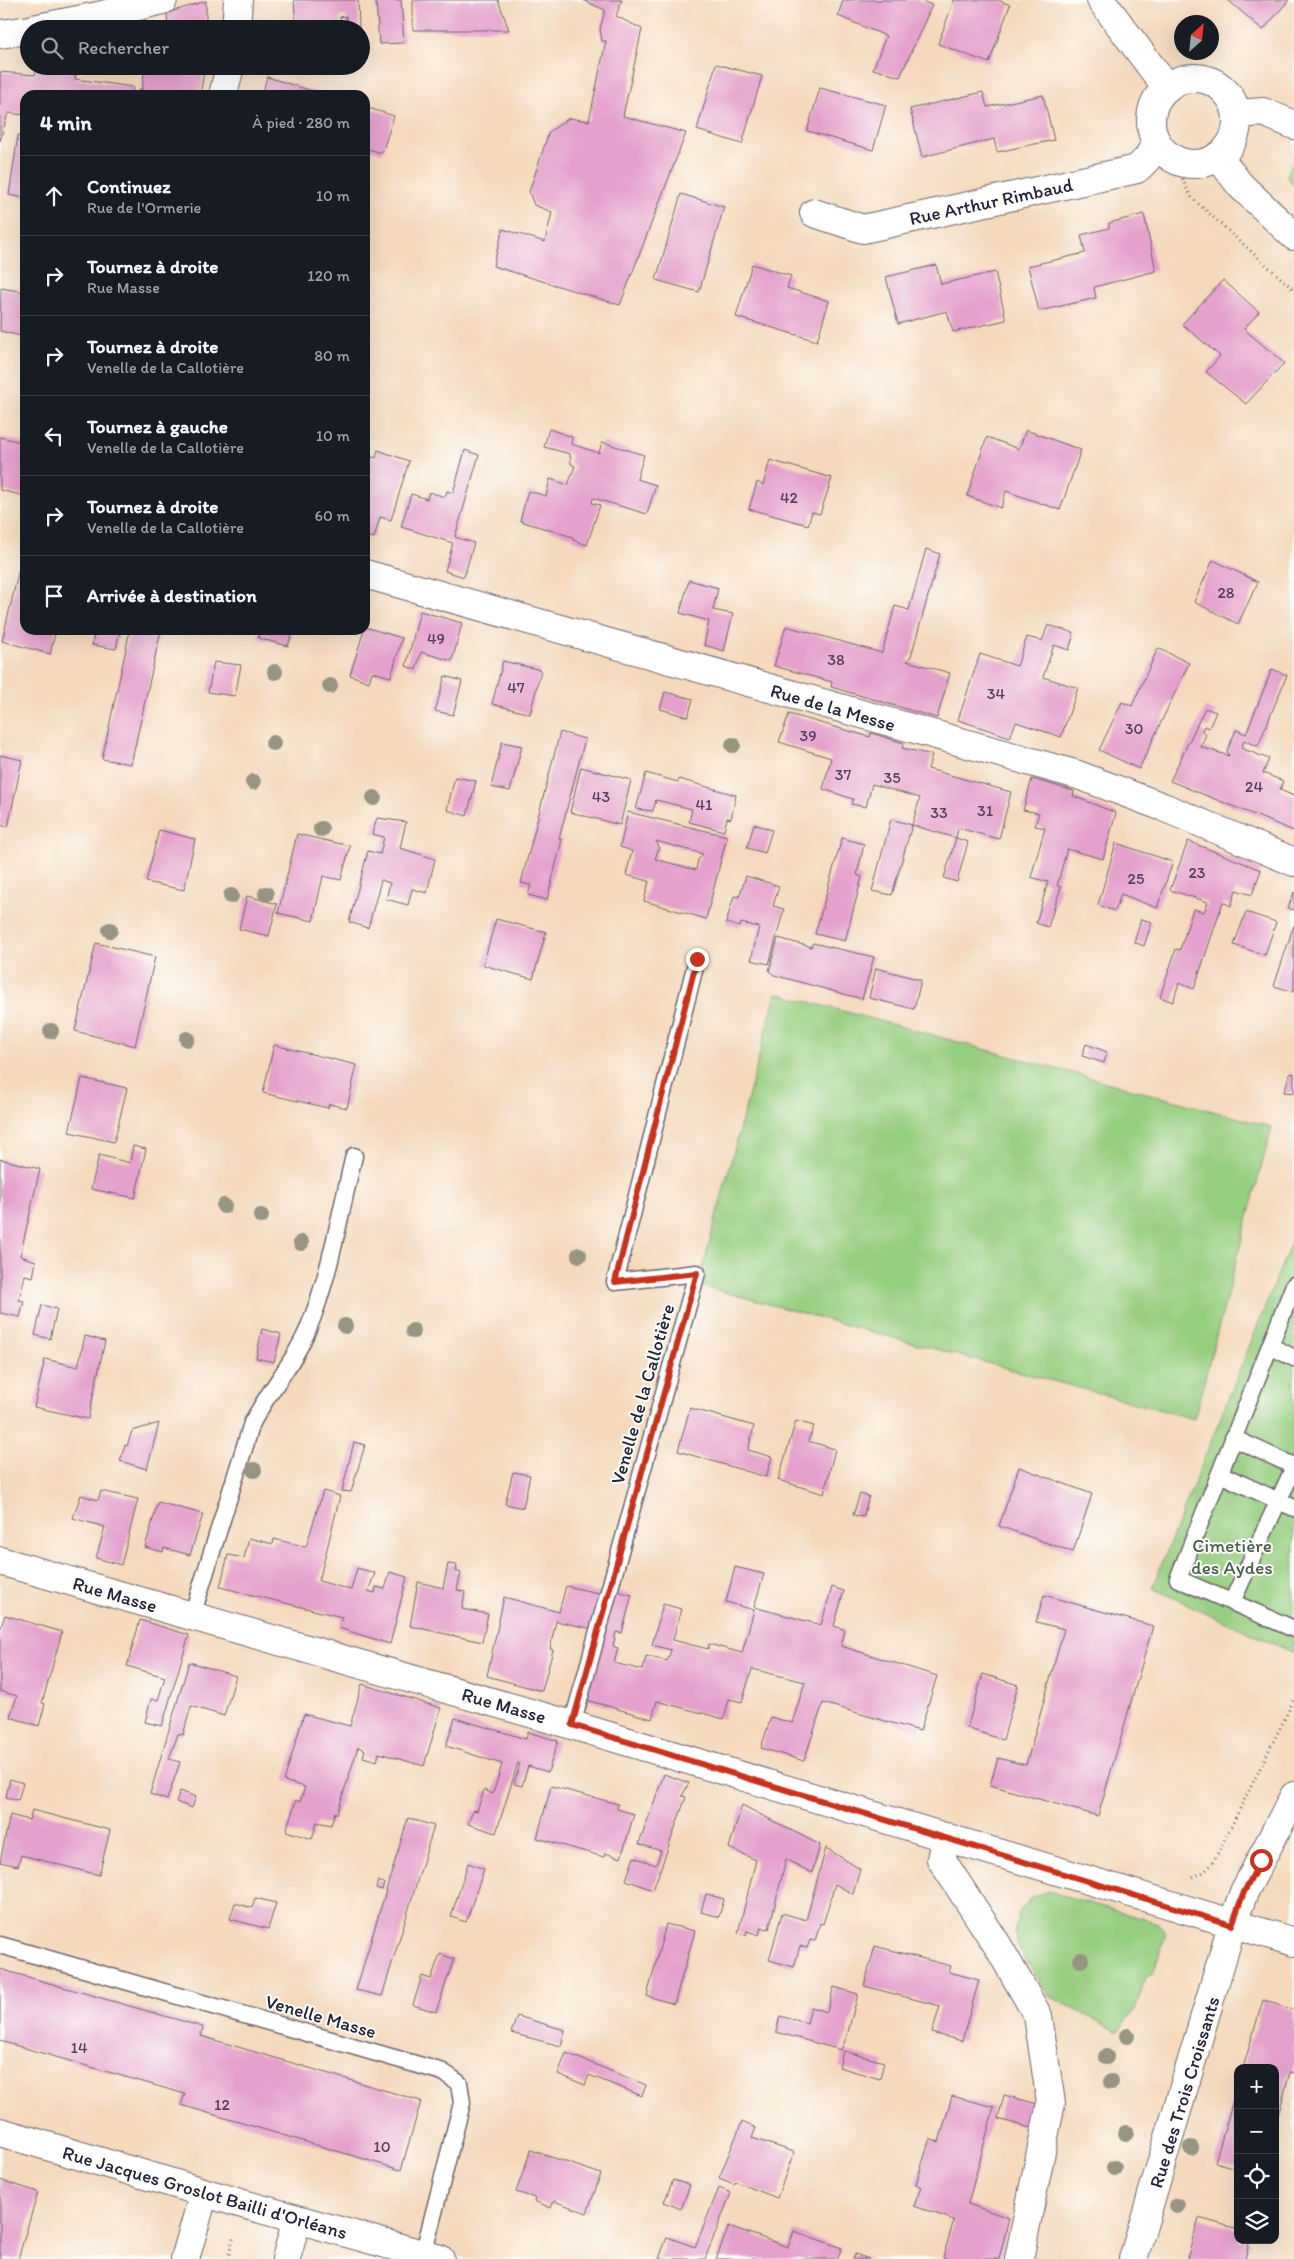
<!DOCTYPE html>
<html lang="fr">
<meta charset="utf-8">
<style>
body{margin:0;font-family:Itim,sans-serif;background:#242831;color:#f1f3f6}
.controls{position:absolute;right:15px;bottom:15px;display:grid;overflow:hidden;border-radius:10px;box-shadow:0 5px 20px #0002}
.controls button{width:45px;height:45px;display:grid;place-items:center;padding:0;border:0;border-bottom:1px solid #363941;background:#171b24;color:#f1f3f6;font:25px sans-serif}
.compass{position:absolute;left:1174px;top:15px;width:45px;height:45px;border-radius:50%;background:#171b24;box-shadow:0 5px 20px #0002;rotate:27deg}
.stop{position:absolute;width:15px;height:15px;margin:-11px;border:4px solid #c8321e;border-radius:50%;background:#fff}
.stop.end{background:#c8321e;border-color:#fff;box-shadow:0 1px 5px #0008}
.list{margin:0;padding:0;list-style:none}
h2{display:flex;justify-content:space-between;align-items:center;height:65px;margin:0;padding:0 20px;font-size:21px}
h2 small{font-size:16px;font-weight:400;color:#9ea1a6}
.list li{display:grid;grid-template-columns:32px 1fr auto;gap:15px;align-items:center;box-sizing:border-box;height:80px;padding:0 20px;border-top:1px solid #363941}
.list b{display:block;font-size:19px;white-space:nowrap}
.list p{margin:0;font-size:16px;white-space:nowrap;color:#9ea1a6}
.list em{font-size:16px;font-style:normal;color:#9ea1a6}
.icon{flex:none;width:28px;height:28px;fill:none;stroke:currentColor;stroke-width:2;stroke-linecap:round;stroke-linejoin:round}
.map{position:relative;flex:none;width:1294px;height:2259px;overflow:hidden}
.search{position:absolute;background:#171b24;box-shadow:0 5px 20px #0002;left:20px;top:20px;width:350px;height:55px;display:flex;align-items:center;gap:12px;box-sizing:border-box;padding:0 18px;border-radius:28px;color:#9ea1a6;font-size:19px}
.panel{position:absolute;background:#171b24;box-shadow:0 5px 20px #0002;left:20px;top:90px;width:350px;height:545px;border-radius:15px}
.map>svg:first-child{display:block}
</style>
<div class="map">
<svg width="1294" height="2259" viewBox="0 0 1294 2259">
<rect width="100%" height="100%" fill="#fdfcf7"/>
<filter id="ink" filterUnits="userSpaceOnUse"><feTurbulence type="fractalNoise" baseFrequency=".02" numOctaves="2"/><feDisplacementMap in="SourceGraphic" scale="10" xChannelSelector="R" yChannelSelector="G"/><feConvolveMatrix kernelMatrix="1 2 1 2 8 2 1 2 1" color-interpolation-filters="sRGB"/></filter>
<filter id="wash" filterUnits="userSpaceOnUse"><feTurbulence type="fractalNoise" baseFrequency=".0096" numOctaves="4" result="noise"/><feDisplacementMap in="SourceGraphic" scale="20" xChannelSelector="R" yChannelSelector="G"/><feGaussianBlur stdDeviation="1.12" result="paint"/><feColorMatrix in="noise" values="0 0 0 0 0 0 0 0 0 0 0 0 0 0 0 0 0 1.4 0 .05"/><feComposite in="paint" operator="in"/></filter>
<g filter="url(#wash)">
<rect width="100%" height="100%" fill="#f4d9bc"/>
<path fill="#96ce80" stroke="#5c785e" d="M1294,162V186L1287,177L1289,169Z
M776,993L1272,1127L1194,1419L698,1285Z
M1294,1235V1653L1152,1588Z
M1048,1891L1158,1923L1166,1934L1153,1974L1146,1977L1135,2010L1118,2032L1049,1996L1018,1947L1015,1929L1019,1912L1032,1897Z"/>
<g id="blocks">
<path fill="#e4a1cc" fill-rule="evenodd" d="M294,0H358L359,29H347L346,16L340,17L341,29H296Z
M376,0H401L404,43L379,44Z
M413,0H498L509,30H413Z
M583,0H622L616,16L642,29L623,116L686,133L620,305L493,266L503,229L545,242L552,212L534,205L529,192L549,132L569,118L589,121L606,41H602L600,29L605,10Z
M843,0H919L932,5L900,77L873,69L886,36L838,16Z
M954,0H998L1010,5L989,63L938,44Z
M1228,0H1289L1263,30Z
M206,1V29H168L167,13Z
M716,64L762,76L742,144L697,130Z
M36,66H77L75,79L133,87L132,95H25V115L8,113L0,141V72L35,75Z
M145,66H205L200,95H139V89L142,90Z
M298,66H329L330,70L298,72Z
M267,77L325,95H262Z
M820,88L886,105L873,150L807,131Z
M983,92L987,107L1043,95L1054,140L997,152L994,139L922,157L910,109Z
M365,107L394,116L382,153L365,148Z
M18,135L25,136V198L9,195Z
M681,194L724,207L699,292L656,280Z
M1144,214L1156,271L1094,287L1096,298L1039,311L1028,266L1085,253L1081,235L1109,228V223Z
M752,264L791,276L787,288L829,301L817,341L736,317Z
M936,265L941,284L995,272L1006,320L953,332L947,311L898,324L886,277Z
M1223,280L1259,312L1244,329L1284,363L1246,404L1206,372L1220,356L1182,324Z
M1,288L25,292V337L0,331Z
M549,429L572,437L571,444L599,453L602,442L644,455L637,479L656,485L647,514L593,498L592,503L600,505L587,545L573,540V537L520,521L528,491L546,496L550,479L568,485L575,466L571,464L570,454L544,447Z
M1026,430L1081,450L1060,510L1006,491L1001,508L967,496L987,437L1019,449Z
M0,437L25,443V496L0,490Z
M378,450L409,461L391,520L380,517L374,538L365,536V455L376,458Z
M465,450L479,455L455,537L474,543L464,577L445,571L453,543L401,527L411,494L427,499L429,492L445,497L447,491L453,493Z
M770,460L832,478L820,514L812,512L808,525L749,509L757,482L763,485Z
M24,549L25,630H56L50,654L2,641Z
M926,549L940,554L911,656L907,661L950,673L937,718L831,687L832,682L774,666L786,626L882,653L895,606L909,610Z
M1213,560L1258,582L1238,624L1194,602Z
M689,580L718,588L713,610L733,614L724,651L704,645L709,621L680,613Z
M420,611L462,623L452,661L421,652L416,670L406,666Z
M1048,625L1074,633L1069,650L1054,645L1043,677L1078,688L1061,737L1016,722L1010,737L958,720L980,654L1017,666L1027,637L1042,641Z
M365,627L402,638L391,677L372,672L369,682L350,675Z
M95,630H120L116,649L92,645Z
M130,630H161L131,764L102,759Z
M260,630H293L288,646L258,638Z
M1158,648L1189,663L1139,769L1099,750L1122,702L1132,706Z
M503,661L541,670L530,714L492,704Z
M214,662L241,665L235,696L208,692Z
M1272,669L1287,675L1258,746L1244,741L1241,748L1269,759L1263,773L1283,781L1280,790L1294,796V831L1170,781L1205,708L1216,712L1209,728L1204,726L1202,731L1206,734L1201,747L1229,756L1227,751L1236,730L1246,734Z
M445,676L462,681L453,715L435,711Z
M665,692L693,699L688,717L660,709Z
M789,714L870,737L871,733L904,743L902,748L932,755L928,769L1011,792L999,839L958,828L956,838L912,825L920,798L872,784L866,807L851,804L853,799L823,789L831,758L779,742Z
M560,732L585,739L559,839L562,840L547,900L528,895L531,885L521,883Z
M502,742L522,746L510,791L491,787Z
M0,755L22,760L8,827L0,825Z
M581,767L631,780L620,825L570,812Z
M646,773L678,782L679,779L736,795L731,819L727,818L724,831L689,822L692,809L656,800L653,811L636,809Z
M455,777L476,781L467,816L447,810Z
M1032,779L1074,791L1073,796L1116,813L1103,859L1067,849L1057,886L1061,887L1048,927L1036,923L1048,882L1031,877L1045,828L1035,826L1039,813L1023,810Z
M628,812L727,836L706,919L644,901L649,881L626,875L632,851L620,847ZM656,841L703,854L698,860L696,870L655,859L659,847Z
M377,818L406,822L400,848L435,859L427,893L412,889L408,905L386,899L390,883L381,880L368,928L349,922L368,851L380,854L384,837L372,834Z
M891,819L912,825L892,895L872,891Z
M754,824L772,830L765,853L747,848Z
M159,830L195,839L184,890L146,882Z
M297,834L350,846L341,880L323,876L313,921L278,913Z
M842,838L864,844L857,875L862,877L845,941L815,934Z
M956,838L968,842L957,882L944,878Z
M1188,841L1261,870L1252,895L1236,890L1231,906L1223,902L1194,989L1179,983L1173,1002L1160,997L1176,949L1180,950L1193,909L1204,912L1208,902L1170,890Z
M1116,843L1173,862L1157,908L1121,894L1115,911L1098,905Z
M746,876L779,886L773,906L784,909L769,964L751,960L759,927L741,923L740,927L726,923L734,896L739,897Z
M1294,892V910L1288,908Z
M247,896L277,904L269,936L239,929Z
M1246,912L1276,922L1265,955L1234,945Z
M496,919L546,932L533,979L483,965Z
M1141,919L1152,922L1144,946L1134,942Z
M1294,925V992L1274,986Z
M778,938L811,947L813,943L874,957L862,999L774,975L769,971Z
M96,943L155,957L135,1046L75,1031Z
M876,968L921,980L914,1009L869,998Z
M1086,1044L1107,1052L1104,1063L1082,1056Z
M274,1045L357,1065L347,1108L329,1104L328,1108L263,1093Z
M1290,1073L1294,1074V1093L1284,1092Z
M82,1078L127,1088L114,1142L69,1132Z
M133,1146L146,1149L135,1198L91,1189L99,1155L130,1163Z
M0,1159L40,1169L20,1256L36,1261L33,1277L25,1275L19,1300L24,1301L20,1317L0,1313Z
M42,1305L57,1309L50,1339L35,1335Z
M262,1329L281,1334L274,1362L256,1358Z
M85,1336L105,1341L88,1419L34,1407L45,1359L78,1367Z
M690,1408L754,1426L748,1450L772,1457L766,1477L678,1451Z
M796,1421L814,1426L808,1441L835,1449L824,1494L778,1480Z
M159,1423L147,1469L120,1461L125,1445L127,1446L132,1431Z
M354,1442L365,1445L351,1492L342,1491Z
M1019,1467L1092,1494L1073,1552L999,1526Z
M513,1472L530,1475L523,1508L505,1504Z
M101,1491L138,1499L121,1565L96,1558L105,1527L73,1518L81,1495L98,1500Z
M323,1491L340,1496L319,1581L351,1590L357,1568L375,1573L368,1591L375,1593L376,1587L385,1589L390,1572L407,1577L390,1644L339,1628L342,1617L220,1587L228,1555L244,1558L249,1538L273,1544L274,1539L306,1547Z
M860,1494L869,1496L863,1517L853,1515Z
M158,1502L203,1514L190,1555L164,1548L163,1552L145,1547Z
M448,1564L457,1565L456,1571L461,1573L457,1590L465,1592L462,1609L488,1614L482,1642L410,1626L418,1582L443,1588Z
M735,1567L764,1574L754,1607L821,1625L832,1587L844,1591L834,1626L845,1630L841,1646L937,1676L920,1731L823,1703L804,1761L761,1748L771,1717L792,1723L805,1682L752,1669L742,1702L729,1699L724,1719L657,1701L652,1719L583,1699L613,1590L632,1595L622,1633L616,1632L613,1646L618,1648L614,1663L643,1670L646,1656L667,1661L671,1650L652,1645L663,1604L681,1609L673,1640L708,1649L709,1644L742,1653L754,1610L726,1602Z
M566,1586L603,1594L593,1629L556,1621L550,1649L553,1650L542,1691L487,1676L504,1597L559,1612Z
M1044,1595L1153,1626L1098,1816L990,1785L998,1758L1026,1765L1064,1629L1036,1622Z
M5,1615L62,1632L42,1703L45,1704L39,1726L10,1717L17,1696L0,1691V1630Z
M140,1620L189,1635L162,1726L145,1722L151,1699L158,1700L165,1677L127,1666Z
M189,1662L236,1676L224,1716L191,1706L183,1735L178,1734L169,1759L180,1762L167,1800L150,1794Z
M983,1674L1018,1685L1003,1740L967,1728Z
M362,1684L441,1708L424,1766L379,1753L377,1761L363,1757L365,1750L358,1747L337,1814L335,1812L331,1825L317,1822L312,1839L286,1831L296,1800L300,1802L305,1787L284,1781L304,1714L350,1726Z
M455,1718L526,1739L528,1732L558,1741L548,1772L528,1766L522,1786L514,1784L520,1764L518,1763L496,1833L468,1824L473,1810L477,1811L484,1790L493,1794L502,1764L446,1746Z
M664,1774L689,1783L682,1796L686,1797L653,1890L626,1880L634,1857L656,1865L661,1851L639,1844Z
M10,1779L23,1783L18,1800L6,1797Z
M551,1786L618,1804L617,1809L634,1814L621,1858L605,1853L604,1857L537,1838Z
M180,1791L196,1797L192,1808L176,1802Z
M742,1805L820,1845L812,1873L786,1859L769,1929L761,1927L759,1935L747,1931L746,1935L738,1933L756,1860L729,1848Z
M32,1810L110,1830L99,1875L21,1855L18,1866L0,1862L10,1815L29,1820Z
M408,1818L434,1826L382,1996L356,1990Z
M826,1848L860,1869L853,1894L835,1884L823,1924L820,1923L815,1941L810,1940L807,1948L800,1946L794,1967L769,1960L782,1913L806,1920Z
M468,1863L484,1869L466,1922L451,1917Z
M378,1881L384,1883L382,1890L376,1888Z
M706,1894L724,1899L719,1917L701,1912Z
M255,1898L276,1903L268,1929L230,1919L235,1903L252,1908Z
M666,1924L695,1931L674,2004L647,1996Z
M875,1946L951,1966L949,1972L979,1980L962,2041L932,2033L940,2006L864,1986Z
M440,1954L454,1959L436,2012L413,2005L422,1976L431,1979Z
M0,1969L203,2027L201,2036L421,2101L401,2170L181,2105L185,2094L0,2041Z
M834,1987L858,1994L847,2036L841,2050L776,2032L780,2016L807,2023L811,2007L827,2012Z
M1263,2000L1294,2010V2073L1290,2072L1276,2123L1275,2068H1243Z
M517,2016L565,2030L561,2046L511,2033Z
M843,2051L884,2062L880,2079L839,2067Z
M566,2053L646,2085L642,2096L589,2075L585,2085L558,2074Z
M1237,2087H1238V2169L1215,2162Z
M1004,2095L1041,2105L1034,2129L998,2119Z
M952,2096L994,2107L968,2204L1009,2218L999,2259H948L943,2257L954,2220L914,2206L921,2187L916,2184L930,2138L939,2142Z
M742,2122L756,2128L752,2138L794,2152L777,2198L736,2182L734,2184L719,2178Z
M531,2150L601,2174L587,2213L554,2201L551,2208L534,2201L535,2198L516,2192Z
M0,2180L38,2192L18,2259H0Z
M673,2180L690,2185L681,2209L664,2202Z
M719,2188L731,2193L705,2259H659L667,2237L695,2247Z
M1199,2218L1238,2229V2240H1250L1245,2259H1187Z
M729,2226L788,2247L794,2231L842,2248L837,2259H716Z
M855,2254L869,2259H853Z"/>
</g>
</g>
<g filter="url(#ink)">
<use href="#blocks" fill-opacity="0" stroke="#6c6268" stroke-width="1"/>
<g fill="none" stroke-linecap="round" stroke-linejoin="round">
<defs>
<path id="service" d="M1294,1285L1178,1579L1294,1629
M1270,1346L1294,1358
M1233,1438L1294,1466
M1220,1474L1294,1508
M1232,1602L1294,1467
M192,1616L252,1423C269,1390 294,1363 308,1329C330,1276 340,1212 354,1156
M572,1725L697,1273L615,1282L697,959
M0,1945L443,2072L459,2083L462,2103L423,2255"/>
<path id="minor" d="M1101,0L1167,88
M236,29L238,0
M1151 121a43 43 0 1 1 86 0a43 43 0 1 1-86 0Z
M223,95L230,66
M1238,114L1263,112L1294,125
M1218,156L1240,185L1294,236
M814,213L863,229L1137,169L1147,159L1157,142
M365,574L1078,775L1163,807L1294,862
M0,1561L572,1725L1294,1942
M946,1837L941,1859L998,1946L1038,2016L1051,2103L1019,2259
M0,2132L243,2204L440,2259
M185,2259L204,2193
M286,2259L297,2219
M1133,2259L1232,1925L1244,1892L1294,1796"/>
<path id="tertiary" d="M33,29L98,16L163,0
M0,34L29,30"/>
</defs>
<use href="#service" stroke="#6c6268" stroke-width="19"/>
<use href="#minor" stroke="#6c6268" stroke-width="30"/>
<use href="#tertiary" stroke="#6c6268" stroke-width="30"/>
<path stroke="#6c6268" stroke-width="3" stroke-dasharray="1 4" stroke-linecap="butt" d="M1181,169L1183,181L1192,198L1294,290
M1193,1877L1204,1872L1213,1863L1294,1700
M228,2259L234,2235"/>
<use href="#service" stroke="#fff" stroke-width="16"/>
<use href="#minor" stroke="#fff" stroke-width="28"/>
<use href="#tertiary" stroke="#fff" stroke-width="28"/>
</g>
<g fill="#979582">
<circle cx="275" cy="672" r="8"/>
<circle cx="330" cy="686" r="8"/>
<circle cx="273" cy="743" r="8"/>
<circle cx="733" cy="745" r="8"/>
<circle cx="253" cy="782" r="8"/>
<circle cx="374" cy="798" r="8"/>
<circle cx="321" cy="829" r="8"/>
<circle cx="266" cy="894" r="8"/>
<circle cx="231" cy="896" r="8"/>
<circle cx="110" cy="930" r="8"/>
<circle cx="51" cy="1031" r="8"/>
<circle cx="187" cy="1039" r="8"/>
<circle cx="224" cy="1206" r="8"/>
<circle cx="261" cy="1216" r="8"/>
<circle cx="301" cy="1243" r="8"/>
<circle cx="579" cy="1255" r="8"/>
<circle cx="345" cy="1326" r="8"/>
<circle cx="413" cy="1331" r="8"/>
<circle cx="254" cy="1470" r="8"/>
<circle cx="1081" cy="1960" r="8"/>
<circle cx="1127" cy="2036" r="8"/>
<circle cx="1106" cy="2057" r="8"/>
<circle cx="1111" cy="2082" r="8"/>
<circle cx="1126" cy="2133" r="8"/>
<circle cx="1191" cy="2148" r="8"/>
<circle cx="1114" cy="2168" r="8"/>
<circle cx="1177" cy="2206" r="8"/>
</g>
</g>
<g fill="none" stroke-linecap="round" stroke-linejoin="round" filter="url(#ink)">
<path stroke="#c8321e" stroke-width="6" d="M697,959L615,1282L697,1273L572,1725L1232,1925L1244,1892L1261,1860"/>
</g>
<g text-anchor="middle" stroke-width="4" stroke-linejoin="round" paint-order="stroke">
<g font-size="16" fill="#52425f">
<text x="789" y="503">42</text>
<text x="1226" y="598">28</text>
<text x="436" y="644">49</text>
<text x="836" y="665">38</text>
<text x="516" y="693">47</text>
<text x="996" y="699">34</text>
<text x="1134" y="734">30</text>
<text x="808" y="741">39</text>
<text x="843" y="780">37</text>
<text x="892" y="783">35</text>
<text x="1254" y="792">24</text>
<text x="601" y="802">43</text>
<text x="704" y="810">41</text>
<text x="985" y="816">31</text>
<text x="939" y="818">33</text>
<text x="1197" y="878">23</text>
<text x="1136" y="884">25</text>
<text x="79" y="2053">14</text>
<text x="222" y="2110">12</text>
<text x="382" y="2152">10</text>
</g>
<g font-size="19" fill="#22223b" stroke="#fdfcf7">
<text transform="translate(991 201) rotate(-12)" y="7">Rue Arthur Rimbaud</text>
<text transform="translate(833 707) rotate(16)" y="7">Rue de la Messe</text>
<text transform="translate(642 1394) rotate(-74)" y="7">Venelle de la Callotière</text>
<text transform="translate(115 1594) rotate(16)" y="7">Rue Masse</text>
<text transform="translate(504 1705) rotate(16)" y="7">Rue Masse</text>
<text transform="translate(321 2016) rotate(16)" y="7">Venelle Masse</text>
<text transform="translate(1184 2092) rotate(-73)" y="7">Rue des Trois Croissants</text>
<text transform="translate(205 2192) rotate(16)" y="7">Rue Jacques Groslot Bailli d'Orléans</text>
</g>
<g font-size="19" fill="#4b5e53" stroke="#fdfcf7">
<text x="1232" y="1552">Cimetière<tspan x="1232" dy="22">des Aydes</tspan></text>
</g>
</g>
</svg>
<div class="controls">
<button>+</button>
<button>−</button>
<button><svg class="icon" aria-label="locate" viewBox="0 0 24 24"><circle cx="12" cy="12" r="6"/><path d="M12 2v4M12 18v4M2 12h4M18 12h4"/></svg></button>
<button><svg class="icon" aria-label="layers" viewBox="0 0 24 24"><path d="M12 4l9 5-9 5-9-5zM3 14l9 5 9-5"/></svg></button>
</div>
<svg class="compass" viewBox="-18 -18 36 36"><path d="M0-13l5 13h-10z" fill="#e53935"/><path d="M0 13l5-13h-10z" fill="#9ea1a6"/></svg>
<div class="stop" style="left:1261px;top:1860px"></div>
<div class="stop end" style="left:697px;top:959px"></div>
<div class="search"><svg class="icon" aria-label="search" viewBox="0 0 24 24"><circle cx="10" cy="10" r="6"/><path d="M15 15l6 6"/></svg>Rechercher</div>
<section class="panel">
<h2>4 min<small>À pied · 280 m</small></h2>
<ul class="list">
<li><svg class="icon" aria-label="ahead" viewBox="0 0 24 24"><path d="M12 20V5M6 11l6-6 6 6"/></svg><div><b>Continuez</b><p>Rue de l'Ormerie</p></div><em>10 m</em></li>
<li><svg class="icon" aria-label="right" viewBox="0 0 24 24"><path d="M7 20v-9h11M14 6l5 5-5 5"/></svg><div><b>Tournez à droite</b><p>Rue Masse</p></div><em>120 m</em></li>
<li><svg class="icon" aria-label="right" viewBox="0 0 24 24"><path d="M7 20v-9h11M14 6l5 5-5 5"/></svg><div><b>Tournez à droite</b><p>Venelle de la Callotière</p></div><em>80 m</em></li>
<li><svg class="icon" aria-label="left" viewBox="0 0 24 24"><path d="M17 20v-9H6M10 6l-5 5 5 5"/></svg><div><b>Tournez à gauche</b><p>Venelle de la Callotière</p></div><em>10 m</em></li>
<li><svg class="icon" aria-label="right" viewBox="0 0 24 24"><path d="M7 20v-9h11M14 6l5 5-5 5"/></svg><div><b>Tournez à droite</b><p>Venelle de la Callotière</p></div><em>60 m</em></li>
<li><svg class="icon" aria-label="arrive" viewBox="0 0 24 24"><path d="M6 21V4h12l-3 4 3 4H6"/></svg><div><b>Arrivée à destination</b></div></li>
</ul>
</section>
</div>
